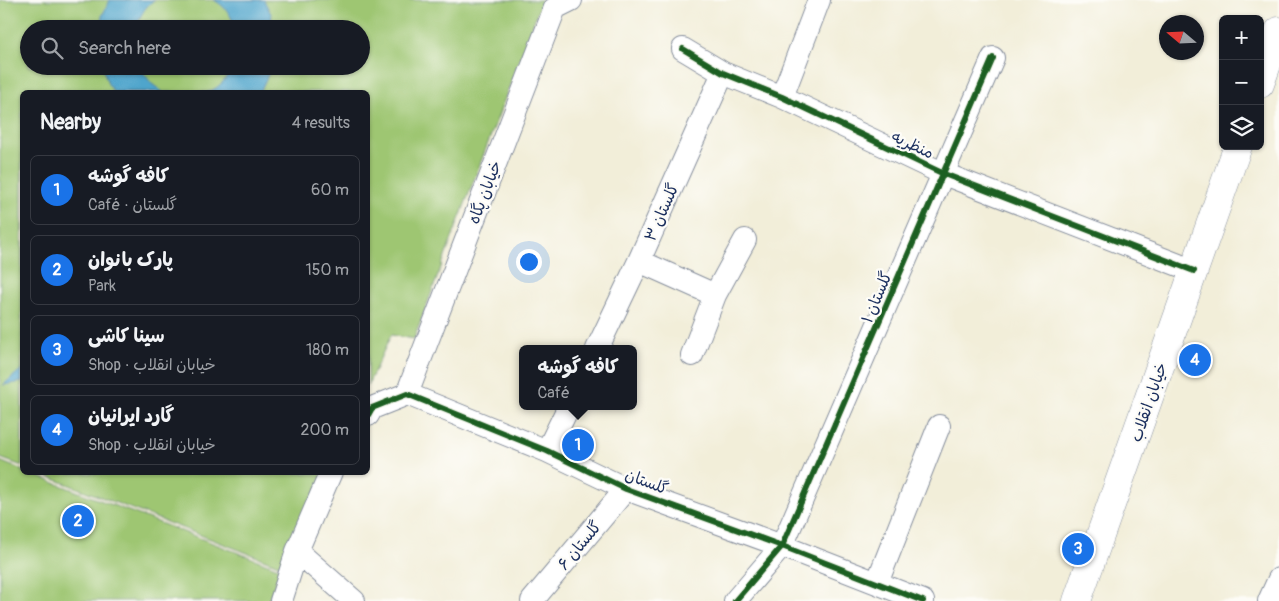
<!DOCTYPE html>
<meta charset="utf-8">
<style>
body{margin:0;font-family:Pangolin,"Playpen Sans Arabic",sans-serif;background:#242831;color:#f1f3f6}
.controls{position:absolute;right:15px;top:15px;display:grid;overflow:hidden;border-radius:8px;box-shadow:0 1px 4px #0004}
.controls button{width:45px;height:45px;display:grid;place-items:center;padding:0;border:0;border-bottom:1px solid #363941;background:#171b24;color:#f1f3f6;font:25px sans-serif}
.compass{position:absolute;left:1159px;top:15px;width:45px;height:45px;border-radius:50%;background:#171b24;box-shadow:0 1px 4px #0004;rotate:289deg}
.you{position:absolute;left:528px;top:261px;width:18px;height:18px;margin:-12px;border:4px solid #fff;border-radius:50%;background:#1a73e8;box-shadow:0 0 0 8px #1a73e833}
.badge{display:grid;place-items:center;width:32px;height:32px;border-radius:50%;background:#1a73e8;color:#fff;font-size:16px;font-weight:700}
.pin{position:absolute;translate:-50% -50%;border:2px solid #fff;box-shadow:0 1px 5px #0006}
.popup{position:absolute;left:519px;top:345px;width:118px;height:65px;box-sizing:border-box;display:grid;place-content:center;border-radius:8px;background:#171b24;filter:drop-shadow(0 1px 4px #0005);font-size:16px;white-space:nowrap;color:#9ea1a6}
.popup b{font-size:19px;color:#f1f3f6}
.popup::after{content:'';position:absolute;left:50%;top:100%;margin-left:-10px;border:10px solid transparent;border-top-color:#171b24}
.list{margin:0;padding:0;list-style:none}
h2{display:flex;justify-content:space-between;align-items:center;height:65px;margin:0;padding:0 20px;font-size:21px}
h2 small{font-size:16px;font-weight:400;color:#9ea1a6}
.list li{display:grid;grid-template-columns:32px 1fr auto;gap:15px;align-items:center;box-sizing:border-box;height:70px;margin:0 10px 10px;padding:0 10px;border:1px solid #363941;border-radius:8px}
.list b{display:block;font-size:19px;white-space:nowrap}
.list p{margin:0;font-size:16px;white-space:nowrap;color:#9ea1a6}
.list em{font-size:16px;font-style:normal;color:#9ea1a6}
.icon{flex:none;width:28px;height:28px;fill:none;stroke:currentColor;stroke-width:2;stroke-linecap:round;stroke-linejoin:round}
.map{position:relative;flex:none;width:1279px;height:601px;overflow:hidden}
.search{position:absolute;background:#171b24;box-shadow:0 1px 4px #0004;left:20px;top:20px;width:350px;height:55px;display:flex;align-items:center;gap:12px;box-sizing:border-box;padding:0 18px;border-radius:28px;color:#9ea1a6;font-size:19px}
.panel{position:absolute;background:#171b24;box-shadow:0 1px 4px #0004;left:20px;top:90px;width:350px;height:385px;border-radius:8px}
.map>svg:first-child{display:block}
</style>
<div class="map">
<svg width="1279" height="601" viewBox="0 0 1279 601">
<rect width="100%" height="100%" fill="#fdfcf7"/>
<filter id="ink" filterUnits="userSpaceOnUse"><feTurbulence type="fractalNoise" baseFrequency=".02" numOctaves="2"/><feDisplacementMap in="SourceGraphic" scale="10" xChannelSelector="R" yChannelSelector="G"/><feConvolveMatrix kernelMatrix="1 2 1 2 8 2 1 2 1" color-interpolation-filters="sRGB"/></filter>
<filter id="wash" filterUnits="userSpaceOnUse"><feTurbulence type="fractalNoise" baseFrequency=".0096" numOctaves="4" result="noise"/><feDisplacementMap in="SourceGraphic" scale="20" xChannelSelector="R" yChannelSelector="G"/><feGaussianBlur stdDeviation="1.12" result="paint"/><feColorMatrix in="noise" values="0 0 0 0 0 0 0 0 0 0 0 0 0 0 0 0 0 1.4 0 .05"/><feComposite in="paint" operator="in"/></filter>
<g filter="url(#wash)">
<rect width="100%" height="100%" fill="#f2eed9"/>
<path fill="#9ec672" stroke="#5c7a68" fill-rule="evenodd" d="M0,0H542L414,339L391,335L368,385V92H22V466L0,458ZM29,29H361V66H29Z
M0,461L22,470V472L29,473L281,569L268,601H0Z
M38,473H325L281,566Z"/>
<path fill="#4fa5cc" stroke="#356a95" d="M110,0H154C144,7 139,18 136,29H101L102,16Z
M214,0H264L271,14L274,29H235C232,15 226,7 214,0Z
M102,66H138L152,84L163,92H114L108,84Z
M233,66H272L260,92H208C221,87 227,78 233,66Z
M22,369V382L3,385Z"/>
</g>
<g filter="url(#ink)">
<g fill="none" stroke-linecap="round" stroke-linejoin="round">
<defs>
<path id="street" d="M683,49L723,73L782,97L944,174L1194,271
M782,97L819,0
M639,261L715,295L692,355
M715,295L745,240
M597,349L639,261L723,73
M407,394L555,8L571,0
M368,415L372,408L407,394L547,451L626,489L782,546L923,601
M547,451L569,406
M297,551L354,601
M877,583L939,426
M281,601L297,551L331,472
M532,601L626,489
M735,601L782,546L993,58
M1269,601L1279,579"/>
<path id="secondary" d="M1260,84L1279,31
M1077,601L1238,146"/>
</defs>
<use href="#street" stroke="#868e9c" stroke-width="24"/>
<use href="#secondary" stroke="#868e9c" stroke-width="29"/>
<use href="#street" stroke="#fff" stroke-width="22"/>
<use href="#secondary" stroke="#fff" stroke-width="28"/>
<defs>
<path id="cycleway" d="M683,49L723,73L782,97L944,174L1194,271
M368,415L372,408L407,394L547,451L626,489L782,546L923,601
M735,601L782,546L993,58"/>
</defs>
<use href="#cycleway" stroke="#fdfcf7" stroke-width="9"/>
<use href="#cycleway" stroke="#1b5e20" stroke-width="6"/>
</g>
</g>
<g text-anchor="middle" stroke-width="4.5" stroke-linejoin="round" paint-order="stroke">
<g font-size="16" fill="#1b2f5e" stroke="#fdfcf7">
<text transform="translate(913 144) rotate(25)" y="6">منظریه</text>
<text transform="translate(484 192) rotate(-69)" y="6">خیابان پگاه</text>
<text transform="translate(661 212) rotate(-66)" y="6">گلستان ۳</text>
<text transform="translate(876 297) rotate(-67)" y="6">گلستان ۱</text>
<text transform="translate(1148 402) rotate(-71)" y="6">خیابان انقلاب</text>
<text transform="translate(647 481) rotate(21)" y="6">گلستان</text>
<text transform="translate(579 545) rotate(-50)" y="6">گلستان ۶</text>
</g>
</g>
</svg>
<div class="controls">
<button>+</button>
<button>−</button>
<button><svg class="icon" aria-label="layers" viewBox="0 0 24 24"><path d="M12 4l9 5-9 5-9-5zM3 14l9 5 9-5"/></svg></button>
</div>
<svg class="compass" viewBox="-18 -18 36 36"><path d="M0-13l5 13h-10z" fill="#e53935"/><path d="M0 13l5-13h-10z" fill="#9ea1a6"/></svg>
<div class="you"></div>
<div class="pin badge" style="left:578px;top:445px">1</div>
<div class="popup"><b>کافه گوشه</b>Café</div>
<div class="pin badge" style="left:78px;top:521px">2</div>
<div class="pin badge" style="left:1078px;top:549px">3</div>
<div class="pin badge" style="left:1195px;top:360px">4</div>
<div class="search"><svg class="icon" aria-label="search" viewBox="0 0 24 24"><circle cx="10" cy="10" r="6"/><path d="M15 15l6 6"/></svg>Search here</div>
<section class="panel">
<h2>Nearby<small>4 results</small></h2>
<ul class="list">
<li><span class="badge">1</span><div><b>کافه گوشه</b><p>Café · گلستان</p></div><em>60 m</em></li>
<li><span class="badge">2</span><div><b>پارک بانوان</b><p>Park</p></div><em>150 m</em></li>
<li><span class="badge">3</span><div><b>سینا کاشی</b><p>Shop · خیابان انقلاب</p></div><em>180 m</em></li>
<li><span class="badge">4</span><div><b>گارد ایرانیان</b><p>Shop · خیابان انقلاب</p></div><em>200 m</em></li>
</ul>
</section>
</div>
